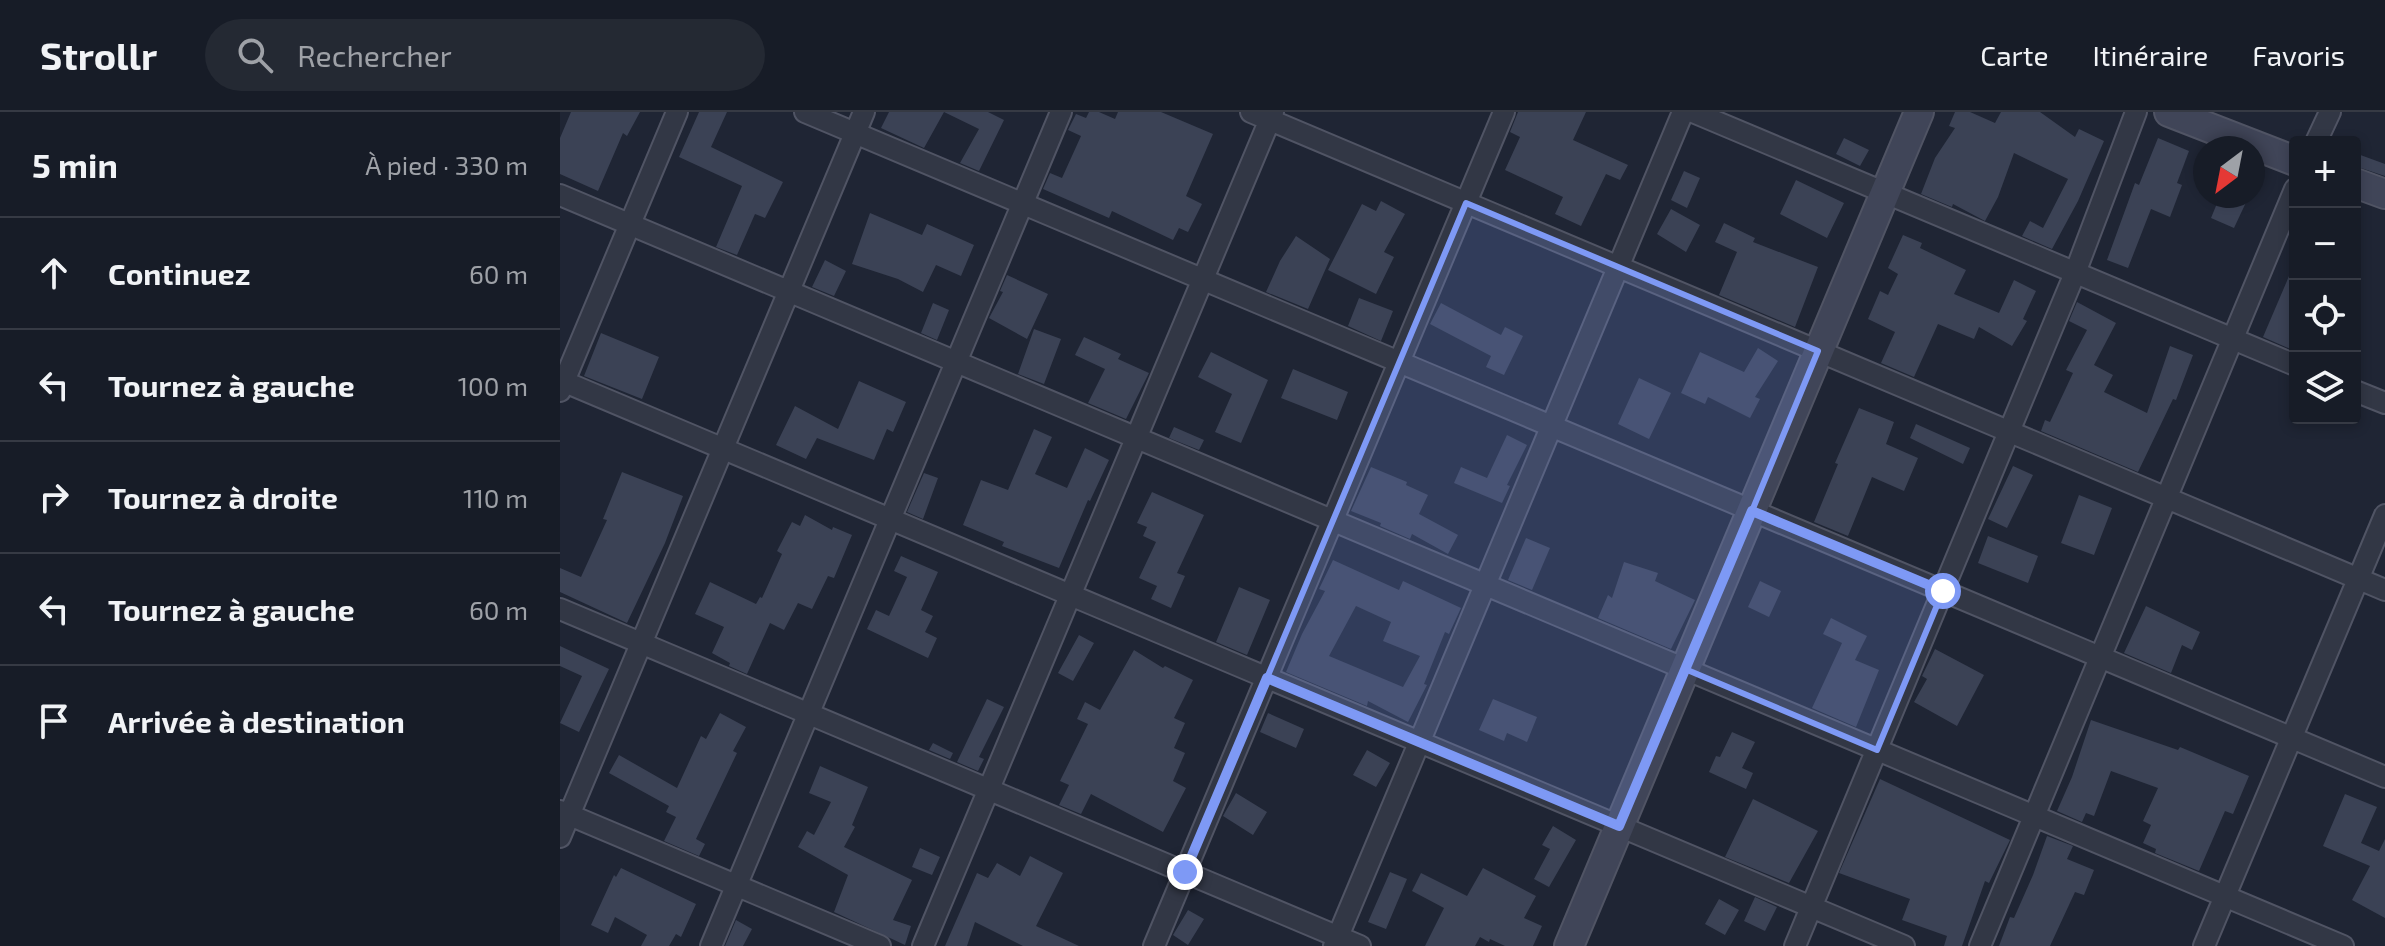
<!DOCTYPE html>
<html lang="fr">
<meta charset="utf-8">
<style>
body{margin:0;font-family:"Exo 2",sans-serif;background:#242933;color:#f1f3f6}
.controls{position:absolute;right:24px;top:24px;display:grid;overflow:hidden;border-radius:8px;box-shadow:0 4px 12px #0003}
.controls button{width:72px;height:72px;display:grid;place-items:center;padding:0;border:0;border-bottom:2px solid #363a44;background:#171c27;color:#f1f3f6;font:40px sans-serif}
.compass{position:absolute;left:1633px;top:24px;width:72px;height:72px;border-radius:50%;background:#171c27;box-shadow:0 4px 12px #0003;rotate:212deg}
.stop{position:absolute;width:24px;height:24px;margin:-18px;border:6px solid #7e99f5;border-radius:50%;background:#fff}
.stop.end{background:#7e99f5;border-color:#fff;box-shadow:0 2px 8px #0008}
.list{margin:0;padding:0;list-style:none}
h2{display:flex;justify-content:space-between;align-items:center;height:104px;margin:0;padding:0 32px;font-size:34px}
h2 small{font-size:26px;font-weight:400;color:#9ea1a7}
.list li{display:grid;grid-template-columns:52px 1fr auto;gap:24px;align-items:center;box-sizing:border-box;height:112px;padding:0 32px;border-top:2px solid #363a44}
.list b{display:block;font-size:30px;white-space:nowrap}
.list em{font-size:26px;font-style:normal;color:#9ea1a7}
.icon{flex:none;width:44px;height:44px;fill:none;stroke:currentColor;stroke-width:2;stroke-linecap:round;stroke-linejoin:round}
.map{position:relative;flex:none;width:1825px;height:834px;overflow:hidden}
header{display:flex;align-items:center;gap:48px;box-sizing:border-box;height:112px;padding:0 40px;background:#171c27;border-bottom:2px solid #363a44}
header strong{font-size:38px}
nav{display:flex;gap:44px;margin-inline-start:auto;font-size:28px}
.search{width:560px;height:72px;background:#242933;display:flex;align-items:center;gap:20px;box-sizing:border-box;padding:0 28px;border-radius:44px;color:#9ea1a7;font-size:30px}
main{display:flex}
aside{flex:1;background:#171c27}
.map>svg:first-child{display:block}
</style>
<header>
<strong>Strollr</strong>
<div class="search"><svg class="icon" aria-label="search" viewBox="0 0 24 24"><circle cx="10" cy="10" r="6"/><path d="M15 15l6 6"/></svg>Rechercher</div>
<nav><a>Carte</a><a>Itinéraire</a><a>Favoris</a></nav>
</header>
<main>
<aside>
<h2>5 min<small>À pied · 330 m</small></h2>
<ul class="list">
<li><svg class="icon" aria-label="ahead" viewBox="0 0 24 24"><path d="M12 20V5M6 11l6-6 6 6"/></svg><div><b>Continuez</b></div><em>60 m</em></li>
<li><svg class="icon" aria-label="left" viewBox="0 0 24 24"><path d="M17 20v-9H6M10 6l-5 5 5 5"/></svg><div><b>Tournez à gauche</b></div><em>100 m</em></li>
<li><svg class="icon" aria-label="right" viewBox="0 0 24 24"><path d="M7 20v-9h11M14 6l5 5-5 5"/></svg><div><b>Tournez à droite</b></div><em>110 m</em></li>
<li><svg class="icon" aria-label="left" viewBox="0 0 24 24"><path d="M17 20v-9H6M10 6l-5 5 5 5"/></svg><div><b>Tournez à gauche</b></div><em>60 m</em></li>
<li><svg class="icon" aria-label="arrive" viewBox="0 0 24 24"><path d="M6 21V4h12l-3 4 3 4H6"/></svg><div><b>Arrivée à destination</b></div></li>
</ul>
</aside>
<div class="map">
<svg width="1825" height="834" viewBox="0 0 1825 834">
<rect width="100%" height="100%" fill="#1f2534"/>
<path fill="#3b4255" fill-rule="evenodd" d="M11,0H80L67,24L63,21L38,79L0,62V26Z
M139,0H167L151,35L223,70L205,106L195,102L177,143L156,135L182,74L119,45Z
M329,0H428L444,8L419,59L400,51L419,17L384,0L364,36L321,16Z
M529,0H539L555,7L558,0H601L653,22L626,84L642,92L628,120L619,116L613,128L552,99L549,106L483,77L490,61L502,66L521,24L508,18L516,2L526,6Z
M958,0H1026L1013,28L1068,53L1060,68L1046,62L1021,114L995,102L1003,85L945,58L960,25L950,20Z
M1395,0H1410L1435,11L1441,0H1480L1515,25L1519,17L1544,29L1518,89L1492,137L1462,124L1470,109L1483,116L1508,67L1454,41L1438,85L1425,109L1393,92L1392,95L1361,82L1375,46L1395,16L1389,14Z
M1284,26L1309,38L1300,54L1276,42Z
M1598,26L1629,39L1617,71L1622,73L1610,105L1591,97L1568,156L1547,148L1575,71L1579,73Z
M1795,41L1825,52V64L1795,54Z
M1124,59L1140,66L1127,96L1111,88Z
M1236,68L1284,91L1267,126L1220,102Z
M1660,84H1689L1674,116L1651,106Z
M821,89L845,102L824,140L834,145L816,182L768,158L802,92L816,99Z
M1111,97L1140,113L1126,140L1097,122Z
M310,101L362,123L367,112L414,133L401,164L376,153L363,180L338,167L292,152Z
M1164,111L1195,126L1193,130L1258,155L1235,215L1159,183L1177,140L1155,130Z
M1343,123L1362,131L1360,136L1406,158L1394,182L1439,201L1454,168L1476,179L1463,207L1467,209L1452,234L1419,215L1414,227L1378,212L1354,265L1321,251L1335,220L1308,207L1320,179L1328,183L1338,162L1328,156Z
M736,124L770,147L748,197L706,180L720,149Z
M265,148L286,159L274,184L252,175Z
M1735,150V239L1703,225Z
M447,163L488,182L467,227L429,206L443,180L440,179Z
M799,186L833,199L821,229L788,214Z
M1517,190L1556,211L1534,253L1553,263L1544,280L1587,301L1610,234L1633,243L1616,288L1613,287L1578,360L1481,319L1485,308L1490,310L1513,261L1506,258L1527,218L1509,209Z
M373,191L389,198L377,228L361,221Z
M881,191L941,223L945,215L963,224L944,263L926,255L931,244L870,212Z
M474,217L501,227L484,272L458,262Z
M41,221L99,245L82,287L24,264Z
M524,225L561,242L558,247L589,261L566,307L528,291L545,257L515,243Z
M1198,236L1218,249L1195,285L1200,287L1190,306L1148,285L1145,292L1121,281L1140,240L1184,260Z
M651,240L708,268L681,331L655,320L672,282L638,265Z
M733,257L788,280L777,308L721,286Z
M1079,266L1111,281L1089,327L1058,312Z
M299,269L346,290L333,320L327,317L314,348L257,326L246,347L216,333L235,294L278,317Z
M1299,296L1334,310L1326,332L1358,346L1344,379L1312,365L1288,424L1254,410L1278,352L1275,351Z
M1356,312L1410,336L1403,352L1350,326Z
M614,315L644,328L639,338L609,326Z
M474,317L492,325L475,362L507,376L525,336L549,348L530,389L528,388L499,456L442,434L444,430L403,413L421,368L448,378Z
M947,323L967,333L947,373L950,374L942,391L894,371L901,355L927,366Z
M1453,354L1473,363L1447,416L1428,407Z
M811,355L847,370L846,373L868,383L859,402L898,423L888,442L852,422L850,427L820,414L821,411L791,399Z
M62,360L123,384L105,431L67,511L0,480V456L21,465L47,408L43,407Z
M364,361L378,366L363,407L347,400Z
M592,380L644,403L617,461L625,464L611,496L591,487L597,474L579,466L596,430L583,424L587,415L577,411Z
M1519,383L1552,396L1534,443L1501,431Z
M245,403L272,418L273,415L292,423L274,466L268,464L252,497L238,491L224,518L210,511L187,562L169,554L170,551L152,541L164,515L135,502L150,470L196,492L200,485L202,486L222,442L217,439L232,410L240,414Z
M1428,424L1478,444L1468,471L1418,451Z
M966,426L990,436L972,478L948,468Z
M341,444L378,460L361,498L373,504L365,520L377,526L368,546L307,517L316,498L329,504L347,465L334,459Z
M773,448L839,478L843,469L901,496L889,522L885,520L864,572L867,573L848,610L808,589L807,594L726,560L742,522L765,479L759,477ZM796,494L831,510L823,529L860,544L843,575L769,544Z
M1064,450L1098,461L1095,469L1135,488L1111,537L1038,506L1048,483L1052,486Z
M1200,469L1221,479L1209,505L1188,495Z
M679,475L710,488L687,543L656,530Z
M1586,494L1640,520L1632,538L1622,533L1611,561L1564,541Z
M1271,506L1307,524L1295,548L1319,558L1296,615L1252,596L1282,531L1263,522Z
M519,523L534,531L513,569L498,561Z
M0,534L49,557L19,620L0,611L22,564L0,554Z
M1375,537L1424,563L1397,614L1354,590L1367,567L1362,564Z
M574,538L603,556L605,554L633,568L614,606L625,611L614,636L625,641L613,669L626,676L603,720L531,682L521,702L499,693L509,673L500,669L528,612L517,607L525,590L540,598Z
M427,587L444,595L419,645L424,647L418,659L397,650Z
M933,587L977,605L967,630L947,621L944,629L919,618Z
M160,601L186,615L173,639L177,641L136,727L145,732L139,744L104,729L116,705L106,700L109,694L49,661L59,643L117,676L141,624L146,627Z
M708,601L744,617L736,636L700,620Z
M1531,608L1618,638L1620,635L1689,664L1673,702L1665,699L1639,759L1595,741L1596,737L1583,731L1591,713L1583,709L1598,676L1551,659L1534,704L1526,701L1522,710L1497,699L1512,665Z
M1172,620L1195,630L1182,656L1193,661L1186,677L1149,660L1156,644L1160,645Z
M373,631L393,641L390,647L369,638Z
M807,638L830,651L816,675L793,663Z
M260,654L308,675L292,713L295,715L284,735L352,768L333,808L351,814L345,833L274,800L288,763L238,735L247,719L254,723L271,690L249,681Z
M1320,667L1450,728L1429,771L1425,769L1402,834H1384L1387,824L1342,808L1350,787L1279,761Z
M676,681L707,700L693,723L663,704Z
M1785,682L1817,695L1801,731L1819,739L1825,727V806L1792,788L1810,754L1763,734Z
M1193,687L1258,719L1229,771L1165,745Z
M993,714L1016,728L989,775L974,767L990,737L982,733Z
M1487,724L1513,734L1507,747L1534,758L1524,783L1515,780L1490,834H1439L1450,805L1454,806L1473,763Z
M360,736L380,745L372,763L352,755Z
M470,744L503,761L476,814L519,834H463L415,810L407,834H385L417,761L428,766L437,751L460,764Z
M61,756L136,792L121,825L116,822L109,834H81L87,823L55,805L48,821L31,813L54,763L56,765Z
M923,756L976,784L964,806L982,814L973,834H945L930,827L929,830L920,825L915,834H865L884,796L852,779L861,761L907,784Z
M830,760L847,767L826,817L808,810Z
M1195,785L1217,795L1205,819L1184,809Z
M1159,787L1179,798L1165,823L1145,812Z
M628,798L644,807L628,833L613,823Z
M176,808L192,817L183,834H165Z"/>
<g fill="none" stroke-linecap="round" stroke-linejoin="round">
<defs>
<path id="street" d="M245,0L1825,665
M691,0L1825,478
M1133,0L1735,253
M1756,30L1770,0
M0,83L1783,834
M0,268L1344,834
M0,279L117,0
M1795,279L1825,291
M0,497L800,834
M0,699L320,834
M0,725L304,0
M151,834L501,0
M363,834L713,0
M594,834L944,0
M774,834L1123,0
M1235,834L1515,161L1576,0
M1420,834L1735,77
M1644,834L1825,403"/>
<path id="secondary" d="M1609,0L1735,49
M1795,71L1825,82
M1009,834L1359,0"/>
</defs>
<use href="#street" stroke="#505464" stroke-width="24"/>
<use href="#secondary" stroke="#505464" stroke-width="32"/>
<use href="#street" stroke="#323745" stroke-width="20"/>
<use href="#secondary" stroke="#404558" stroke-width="28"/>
</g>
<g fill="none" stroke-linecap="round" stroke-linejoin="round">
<path stroke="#7e99f5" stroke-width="10" d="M625,760L707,566L1059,714L1192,399L1383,479"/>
</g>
<path fill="#7e99f5" fill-opacity="0.2" stroke="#7e99f5" stroke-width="6" stroke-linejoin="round" d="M906,91L1258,239L1192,399L1383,479L1317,638L1125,557L1059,714L707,566Z"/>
</svg>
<div class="controls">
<button>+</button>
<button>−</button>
<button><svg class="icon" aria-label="locate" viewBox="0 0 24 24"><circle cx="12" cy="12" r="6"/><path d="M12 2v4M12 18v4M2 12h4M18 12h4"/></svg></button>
<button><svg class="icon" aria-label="layers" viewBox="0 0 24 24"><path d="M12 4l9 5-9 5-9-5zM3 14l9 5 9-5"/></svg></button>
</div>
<svg class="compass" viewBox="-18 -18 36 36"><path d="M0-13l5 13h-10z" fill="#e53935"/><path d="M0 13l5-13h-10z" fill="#9ea1a7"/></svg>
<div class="stop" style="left:1383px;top:479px"></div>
<div class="stop end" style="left:625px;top:760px"></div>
</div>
</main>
